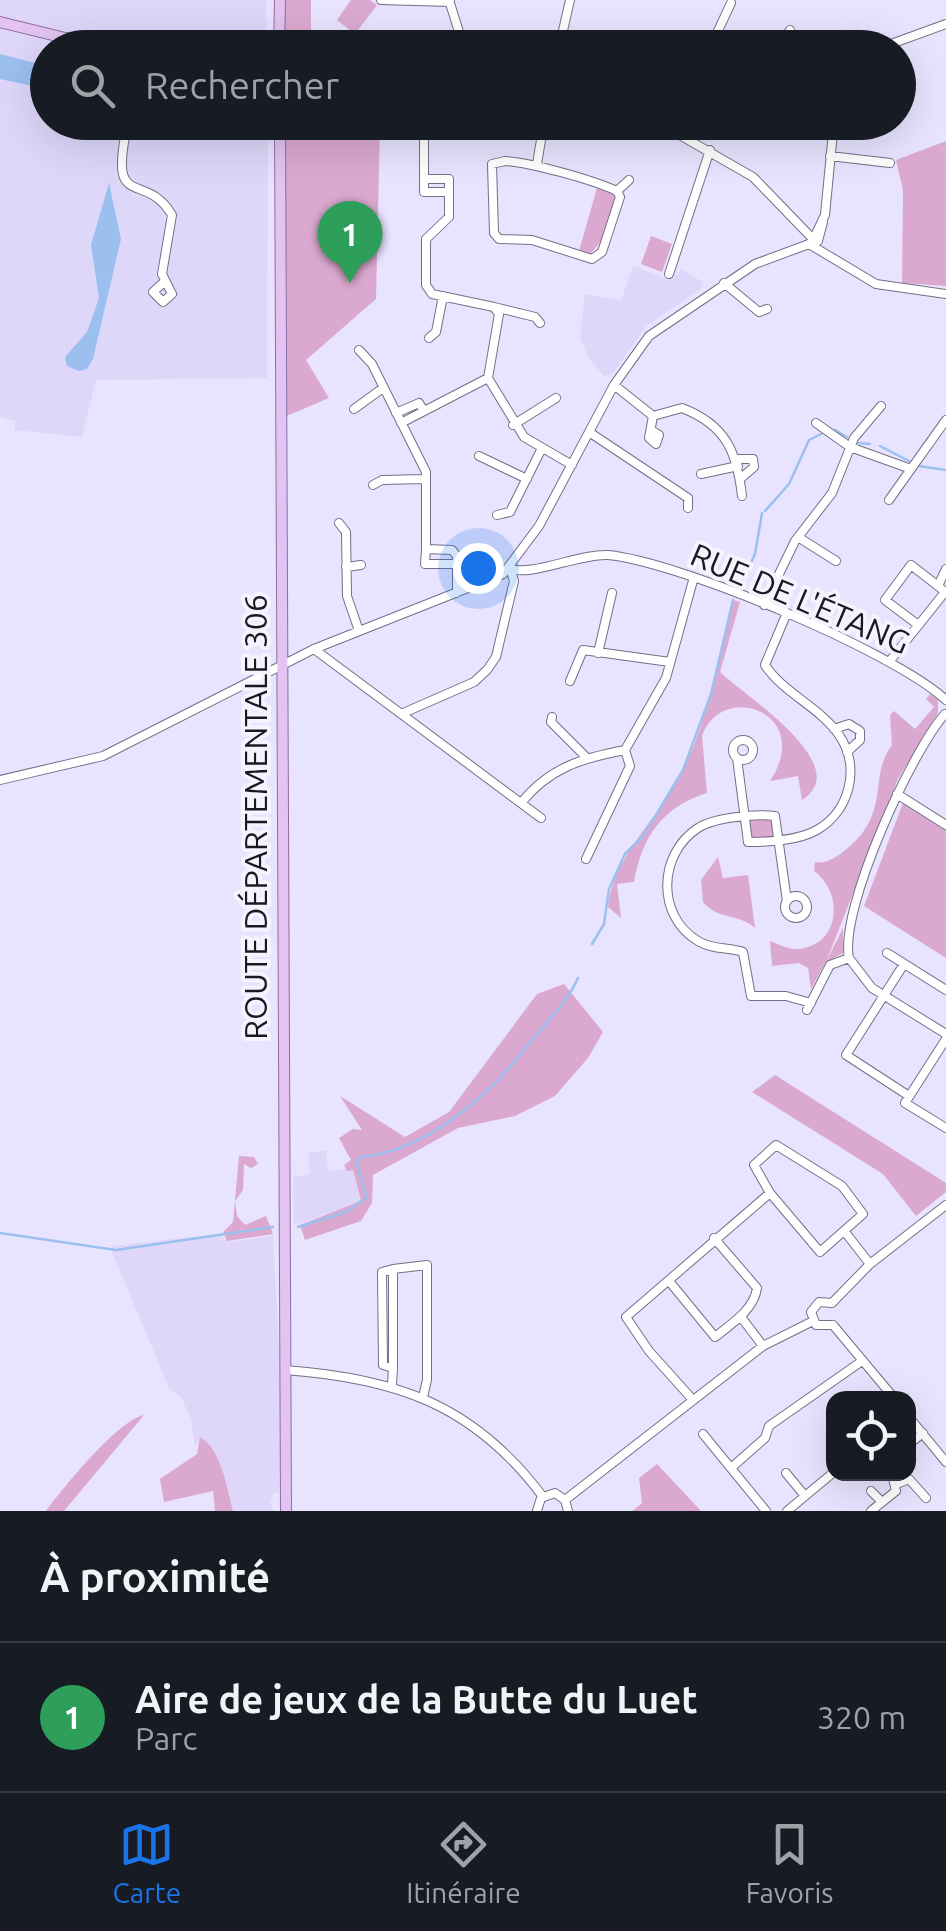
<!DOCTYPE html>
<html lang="fr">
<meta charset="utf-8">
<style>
body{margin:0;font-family:Ubuntu,sans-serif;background:#20242c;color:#f1f3f6}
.controls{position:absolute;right:30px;bottom:30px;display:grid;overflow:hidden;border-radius:20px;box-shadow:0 10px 40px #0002}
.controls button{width:90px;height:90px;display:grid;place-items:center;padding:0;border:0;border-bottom:2px solid #363941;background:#171b24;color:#f1f3f6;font:50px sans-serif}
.you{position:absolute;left:478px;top:568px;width:35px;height:35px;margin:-25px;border:8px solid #fff;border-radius:50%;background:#1a73e8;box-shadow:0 0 0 15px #1a73e833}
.badge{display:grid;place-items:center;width:65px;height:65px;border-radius:50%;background:#1a73e8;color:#fff;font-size:32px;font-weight:700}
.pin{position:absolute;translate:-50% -82px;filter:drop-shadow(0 2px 5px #0008)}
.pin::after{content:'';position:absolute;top:52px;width:35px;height:30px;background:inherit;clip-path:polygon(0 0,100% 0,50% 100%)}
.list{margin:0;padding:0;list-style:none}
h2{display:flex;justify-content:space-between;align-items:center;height:130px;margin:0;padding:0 40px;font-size:42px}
h2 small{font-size:32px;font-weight:400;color:#9ea1a6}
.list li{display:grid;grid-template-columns:65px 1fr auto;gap:30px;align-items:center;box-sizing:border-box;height:150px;padding:0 40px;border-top:2px solid #363941}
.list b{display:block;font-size:38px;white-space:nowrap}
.list p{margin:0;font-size:32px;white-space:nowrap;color:#9ea1a6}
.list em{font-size:32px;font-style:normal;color:#9ea1a6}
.icon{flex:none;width:55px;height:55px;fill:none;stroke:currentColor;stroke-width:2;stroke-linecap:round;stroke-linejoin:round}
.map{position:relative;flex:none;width:946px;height:1511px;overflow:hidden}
.search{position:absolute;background:#171b24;box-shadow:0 10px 40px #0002;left:30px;right:30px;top:30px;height:110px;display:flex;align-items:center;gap:25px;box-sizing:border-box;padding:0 35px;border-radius:55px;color:#9ea1a6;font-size:38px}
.sheet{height:280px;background:#171b24}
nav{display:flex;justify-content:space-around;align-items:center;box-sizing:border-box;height:140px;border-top:2px solid #363941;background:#171b24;font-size:28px;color:#9ea1a6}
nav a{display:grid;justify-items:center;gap:5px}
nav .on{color:#1a73e8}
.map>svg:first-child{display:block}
</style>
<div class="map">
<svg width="946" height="1511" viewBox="0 0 946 1511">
<rect width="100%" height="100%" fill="#e8e3fe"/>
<path fill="#ded7fa" d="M0,0H266L267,47L48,48V122L268,123L267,378L96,380L82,437L15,430V421L0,417Z
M633,266L668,279L671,273L678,275L681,269L703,282L702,288L646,326L613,373L604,376L588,357L580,338L585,294L621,301Z
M326,1150L328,1171L353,1169L361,1202L294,1225L293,1177L310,1174L309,1153Z
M220,1234L227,1242L273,1236L281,1390L279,1494L274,1492L270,1502L274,1511H233L228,1486L216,1459L200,1438L195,1447L191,1420L181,1397L169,1388L112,1252V1246Z"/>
<path fill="#dba9cf" d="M285,0H311V47H285Z
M351,0H370L377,5L355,34L337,20Z
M285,123H380L376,299L306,360L329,398L282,418Z
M946,141V286L902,283L903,190L896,160Z
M597,188L613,192C618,209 604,244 589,254L579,251Z
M651,236L672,244L662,272L641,264Z
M733,600L740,602L720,672C745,696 856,766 802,800L798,776L770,781C815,713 722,679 702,736L707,793C662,807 642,837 634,882L617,884L621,918L608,907C613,856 659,818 682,772C708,720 720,657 733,600Z
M930,694L938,699V713L898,779L826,962L843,928V953L825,963L811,989L808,968L799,963L772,966L770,941C777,943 787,950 798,949C841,945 844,893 814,871L815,862C825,864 833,859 843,852C893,814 867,778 892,745L890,715L894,711L915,729L934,707L926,699Z
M903,803L946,830V958L864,906Z
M772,819L774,837L749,838L748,820Z
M718,857L723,878L748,875L755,928C739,913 719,921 703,902L701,880Z
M564,984L603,1032L588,1058L555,1096L515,1116L458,1128L373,1175L372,1203L361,1221L305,1240L300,1225L361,1201L353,1170L347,1171L344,1165L351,1160L339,1138L353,1129L362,1130L340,1096L405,1137L449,1112L537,994Z
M775,1075L946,1183V1192L916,1216L883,1174L752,1092Z
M239,1156L254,1157L258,1164L251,1168L244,1164L243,1190L235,1201L237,1216L245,1225L266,1216L273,1234L227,1241L223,1232L233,1222Z
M144,1415L64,1511H46C64,1487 117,1421 144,1415Z
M200,1437C220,1447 228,1489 233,1511H215L213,1491L164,1502L160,1479L197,1454Z
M657,1464L701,1511H632L642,1503L639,1478Z"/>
<path fill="#9bc0ef" d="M0,54L47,66V89L0,79Z
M109,183L121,239L93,359L87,369L79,371L67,366L65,357L87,332L99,298L91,245Z"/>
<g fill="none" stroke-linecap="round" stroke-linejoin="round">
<path stroke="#9bc0ef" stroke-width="2.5" d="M835,430L847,437
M858,443L870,444
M880,446L909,461
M919,466L946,470
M765,511L789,484L809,440L823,433
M740,586L755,554L762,513
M592,944L604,924L609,889L625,854L644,835L683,770L711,694L733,600
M298,1227L346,1212L367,1197L356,1162L361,1157C424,1151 486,1099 523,1051C542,1026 565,1007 578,978
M0,1233L116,1250L273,1227"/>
<defs>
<path id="minor" d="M381,0L450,2
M449,0L464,48
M412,47L413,48
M559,48L570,0
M646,48L657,42L668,48
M710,48L731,3
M780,48L790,30
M880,48L946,24
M128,122C107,215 144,168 172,215L162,274L172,294L163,302L153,292L163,283
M424,122V192H449
M657,122L753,177L812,238
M741,129L744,122
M830,156L890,163
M505,161C530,162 593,180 617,191L620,197L602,252L592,259L532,240L499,239L494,233L492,164Z
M537,164L544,122
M424,179H449V217L426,239V285L432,294L494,307L499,314L488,378
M617,191L629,180
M814,238L825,215L834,122
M818,241L823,222
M809,244L876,284L946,294
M669,274L710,150
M724,283L759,312L767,309
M494,307L535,317L540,323
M429,338L436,332L443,296
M359,350L372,364L426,472V549L452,550L457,556V593
M614,385L653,416L682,408C726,425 737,452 742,496
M354,409L383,388
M396,413L419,403L424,411
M401,423L488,378L524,437L572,465
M816,423L850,447L911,469L889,500
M513,425L556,398
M651,430L659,435L656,444L649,438L653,416
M589,432L688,498V508
M479,456L527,479
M737,459H753L754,467L740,479
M911,469L946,420
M701,474L738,466
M373,485L382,480L426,479
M497,515L510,512L541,450
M339,523L346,532L347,596L359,631
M798,537L836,561
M426,549L425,564H457
M346,567L361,565
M510,568C528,578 581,553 608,555C680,562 893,651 946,700
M764,605L795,541L832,493L854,438L881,406
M917,624L885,600L911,565L938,586
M314,649L541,818
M598,653L612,593
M889,662L945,592L938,586L946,569
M570,681L583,650L670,662
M401,714L474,682L487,670L496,657L514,581L510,568
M552,717L551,722L587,758
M834,729L849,724L860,731V740L847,752
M733 750a10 10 0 1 1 20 0a10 10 0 1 1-20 0Z
M737,758L748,842C769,842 797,841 817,830C850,811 861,767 839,735C820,707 783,693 765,665L786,615
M0,780L103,756L314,649L503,574L539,526L614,385L649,336L755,264L809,244
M897,794L946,825
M521,803C549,768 582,758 625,750L666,678L694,577
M586,859L630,766L625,750
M785 907a11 11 0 1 1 22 0a11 11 0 1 1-22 0Z
M787,901L775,816C755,814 715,817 698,828C658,854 656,916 698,941C713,950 728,947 743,952L751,996H786L811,1003
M887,953L946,990
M849,958L872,988L946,1034
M904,964L846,1055L909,1096
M807,1010L830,965L849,958C839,910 911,752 945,714
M946,1039L905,1103L946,1128
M776,1145L842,1186L863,1214L820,1252L770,1193L754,1165Z
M845,1232L870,1264
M393,1269L427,1265V1380L423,1397
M669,1281L715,1337C731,1324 754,1310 757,1288L714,1238
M832,1303L870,1264L946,1205
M832,1303L819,1302L811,1312L816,1325H833
M741,1317L763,1346
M833,1325L894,1398
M285,1370C395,1378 474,1404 543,1497
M392,1384L393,1368V1269L382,1272L383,1365L393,1368
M693,1400L649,1351L626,1317L770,1193
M908,1416L946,1462
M703,1434L766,1511
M832,1435L834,1437
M908,1445L923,1433
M731,1468L765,1438L769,1426L862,1361
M786,1473L805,1496
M897,1484L909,1479L926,1498
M871,1491L882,1502
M565,1500L763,1346L813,1321
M537,1511L541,1498L555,1493L565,1500L568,1511
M787,1511L834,1472
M871,1511L896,1491L892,1474"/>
<path id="major" d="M0,22L106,48
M279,48L280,0
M280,122L286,1511"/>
</defs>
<use href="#minor" stroke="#746f87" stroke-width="10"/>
<use href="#major" stroke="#906da2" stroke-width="12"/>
<use href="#minor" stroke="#fff" stroke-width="8"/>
<use href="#major" stroke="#e2c3f1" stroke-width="10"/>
</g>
<g text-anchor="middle" stroke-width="8" stroke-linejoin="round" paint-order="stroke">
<g font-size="32" fill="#1a1822" stroke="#f5f3fe">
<text transform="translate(800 599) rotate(23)" y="11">RUE DE L'ÉTANG</text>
<text transform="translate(256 817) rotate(-90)" y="11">ROUTE DÉPARTEMENTALE 306</text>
</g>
</g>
</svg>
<div class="controls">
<button><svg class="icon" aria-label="locate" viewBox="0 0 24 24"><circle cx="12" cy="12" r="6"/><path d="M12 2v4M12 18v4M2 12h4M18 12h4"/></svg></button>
</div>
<div class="you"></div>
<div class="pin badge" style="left:350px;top:283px;background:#2e9e5b">1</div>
<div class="search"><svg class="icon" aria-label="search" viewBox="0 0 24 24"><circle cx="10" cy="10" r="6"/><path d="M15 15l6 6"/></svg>Rechercher</div>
</div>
<section class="sheet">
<h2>À proximité<small></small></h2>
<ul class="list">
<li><span class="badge" style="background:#2e9e5b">1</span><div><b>Aire de jeux de la Butte du Luet</b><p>Parc</p></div><em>320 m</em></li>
</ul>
</section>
<nav>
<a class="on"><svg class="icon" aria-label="map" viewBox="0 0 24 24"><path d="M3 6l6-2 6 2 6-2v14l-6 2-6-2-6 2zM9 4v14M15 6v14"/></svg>Carte</a>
<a><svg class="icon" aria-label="directions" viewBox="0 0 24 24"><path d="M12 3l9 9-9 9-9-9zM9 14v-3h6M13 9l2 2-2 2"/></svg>Itinéraire</a>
<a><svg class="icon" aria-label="saved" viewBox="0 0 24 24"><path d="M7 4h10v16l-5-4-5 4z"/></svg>Favoris</a>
</nav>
